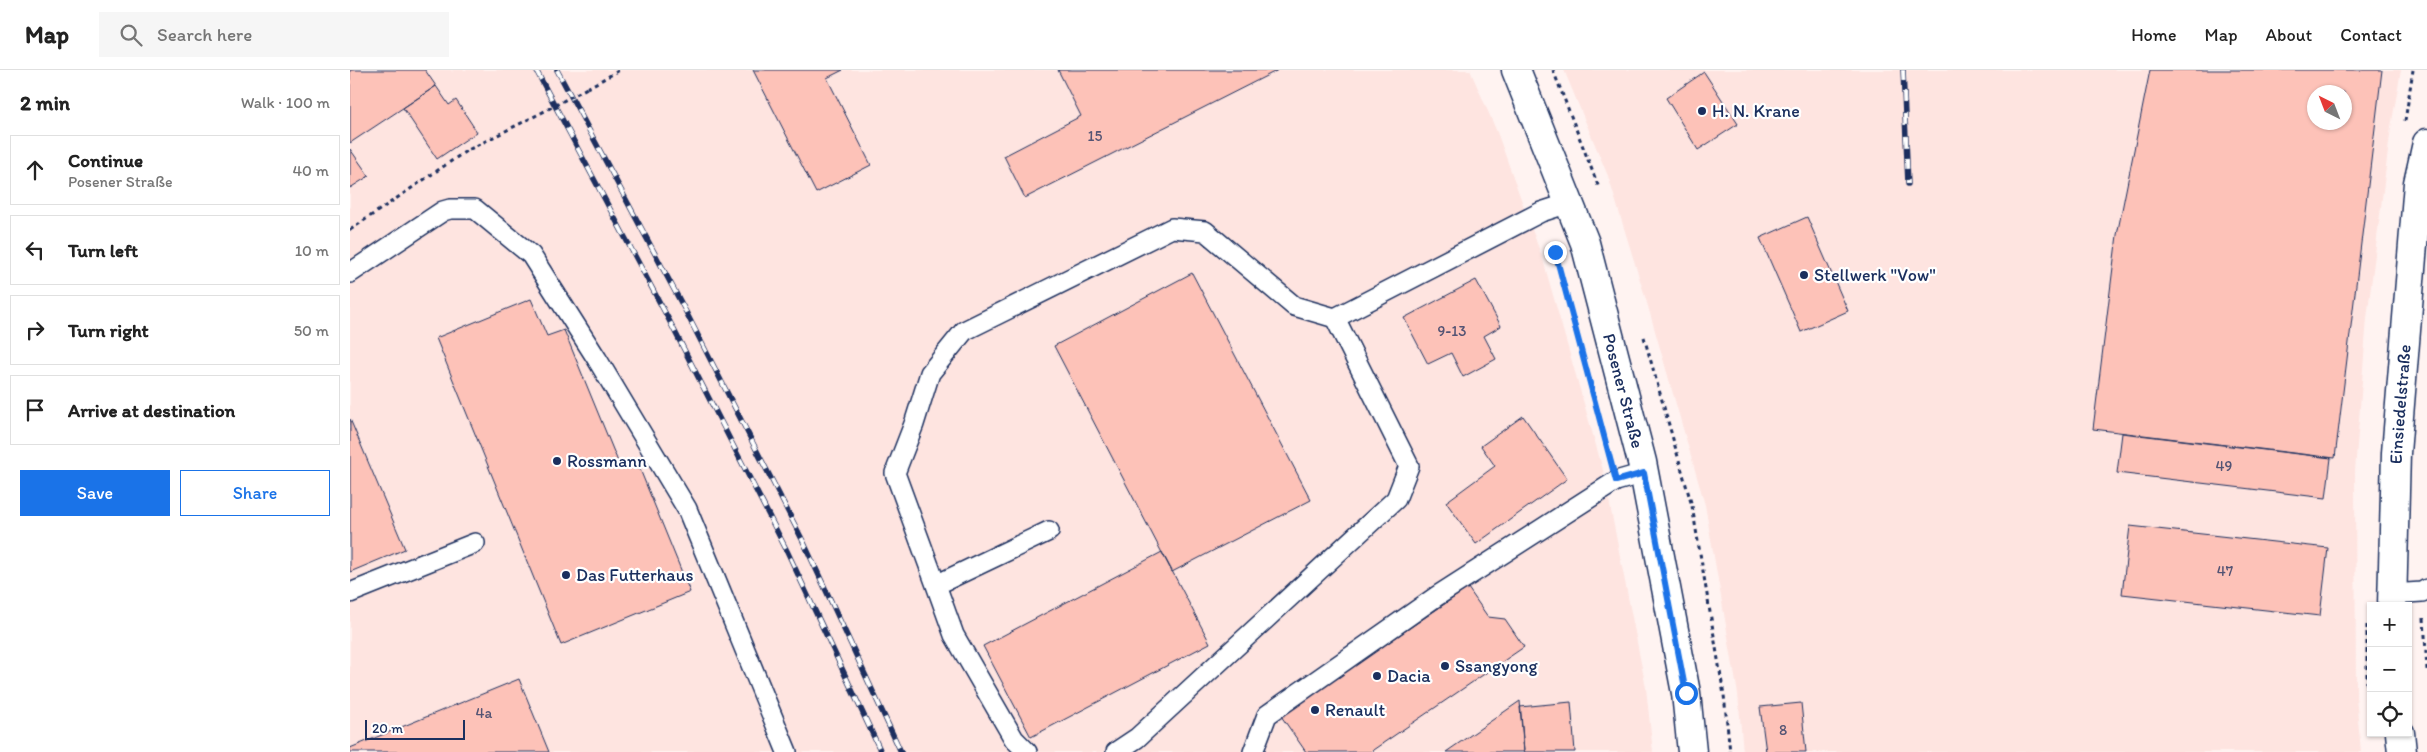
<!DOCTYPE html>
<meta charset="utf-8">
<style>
body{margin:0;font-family:Itim,sans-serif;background:#f6f6f6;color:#222}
.controls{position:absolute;right:15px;bottom:15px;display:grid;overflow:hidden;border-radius:0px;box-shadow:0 1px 4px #0004}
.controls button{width:45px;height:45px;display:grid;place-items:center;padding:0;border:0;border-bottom:1px solid #e0e0e0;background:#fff;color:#222;font:25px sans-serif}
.compass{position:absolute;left:1957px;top:15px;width:45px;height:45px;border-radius:50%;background:#fff;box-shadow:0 1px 4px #0004;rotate:318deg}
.scale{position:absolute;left:15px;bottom:12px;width:100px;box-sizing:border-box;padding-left:5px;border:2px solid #1b2f5e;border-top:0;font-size:14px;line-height:18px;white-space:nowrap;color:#1b2f5e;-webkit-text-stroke:4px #fff;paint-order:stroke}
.stop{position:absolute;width:15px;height:15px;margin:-11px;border:4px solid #1a73e8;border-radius:50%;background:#fff}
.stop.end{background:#1a73e8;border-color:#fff;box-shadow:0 1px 5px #0008}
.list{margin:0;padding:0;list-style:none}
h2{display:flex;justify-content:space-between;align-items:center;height:65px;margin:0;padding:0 20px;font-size:21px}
h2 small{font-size:16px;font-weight:400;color:#767676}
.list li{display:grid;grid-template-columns:32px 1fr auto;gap:15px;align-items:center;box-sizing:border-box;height:70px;margin:0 10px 10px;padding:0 10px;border:1px solid #e0e0e0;border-radius:0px}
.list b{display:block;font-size:19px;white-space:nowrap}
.list p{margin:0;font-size:16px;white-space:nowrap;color:#767676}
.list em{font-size:16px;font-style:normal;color:#767676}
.actions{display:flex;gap:10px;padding:15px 20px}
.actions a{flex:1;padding:11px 0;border:1px solid #1a73e8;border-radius:0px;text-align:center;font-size:18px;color:#1a73e8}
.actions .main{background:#1a73e8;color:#fff}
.icon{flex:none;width:28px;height:28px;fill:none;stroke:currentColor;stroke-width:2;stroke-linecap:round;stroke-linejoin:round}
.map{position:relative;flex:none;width:2077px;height:682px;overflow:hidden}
header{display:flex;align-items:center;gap:30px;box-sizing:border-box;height:70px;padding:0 25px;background:#fff;border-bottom:1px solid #e0e0e0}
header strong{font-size:24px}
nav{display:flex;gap:28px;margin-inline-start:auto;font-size:18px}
.search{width:350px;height:45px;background:#f6f6f6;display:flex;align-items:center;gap:12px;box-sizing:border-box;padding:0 18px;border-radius:0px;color:#767676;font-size:19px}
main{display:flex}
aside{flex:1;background:#fff}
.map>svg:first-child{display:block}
</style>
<header>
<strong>Map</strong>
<div class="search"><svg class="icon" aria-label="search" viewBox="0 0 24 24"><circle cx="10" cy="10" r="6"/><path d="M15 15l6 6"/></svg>Search here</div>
<nav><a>Home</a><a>Map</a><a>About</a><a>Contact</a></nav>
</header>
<main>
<aside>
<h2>2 min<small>Walk · 100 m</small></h2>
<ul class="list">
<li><svg class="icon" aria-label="ahead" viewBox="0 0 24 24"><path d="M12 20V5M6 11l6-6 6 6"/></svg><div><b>Continue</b><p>Posener Straße</p></div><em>40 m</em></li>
<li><svg class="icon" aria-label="left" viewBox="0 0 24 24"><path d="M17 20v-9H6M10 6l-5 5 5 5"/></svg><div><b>Turn left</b></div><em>10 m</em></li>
<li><svg class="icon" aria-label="right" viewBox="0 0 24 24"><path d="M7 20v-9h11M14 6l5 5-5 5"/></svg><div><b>Turn right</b></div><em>50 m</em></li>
<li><svg class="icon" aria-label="arrive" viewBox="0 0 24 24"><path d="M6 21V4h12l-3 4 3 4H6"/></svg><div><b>Arrive at destination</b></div></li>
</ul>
<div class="actions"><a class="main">Save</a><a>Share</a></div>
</aside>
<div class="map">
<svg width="2077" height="682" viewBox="0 0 2077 682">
<rect width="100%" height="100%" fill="#fff3f1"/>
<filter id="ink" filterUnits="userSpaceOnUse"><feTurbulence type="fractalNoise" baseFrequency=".02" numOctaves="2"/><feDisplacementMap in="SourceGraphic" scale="10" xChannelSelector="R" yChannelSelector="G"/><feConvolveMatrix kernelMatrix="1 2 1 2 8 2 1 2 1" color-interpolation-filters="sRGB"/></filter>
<g filter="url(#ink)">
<path fill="#fee4e0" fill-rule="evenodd" d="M0,0H101L103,2L102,0H1120L1147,62L1193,190L1253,400L1296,618L1303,682H0Z
M1214,0H2051L2041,57L2017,248L2005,401L2006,626L2011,682H1393L1388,624L1355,435L1297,233L1258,106ZM1964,22H1994V52H1964Z"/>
<path fill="#fdc2b8" stroke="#1b2f5e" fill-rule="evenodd" d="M0,0H75L86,16L0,73Z
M403,0H493L477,8L521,95L466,123Z
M708,0H928L675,128L654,86L731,46Z
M1800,0H2032L1985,388L1743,359L1767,165ZM1964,22H1994V52H1964Z
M1354,2L1388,54L1348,80L1316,28Z
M86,16L99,35L106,30L127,62L87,89L53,38Z
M0,79L19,106L0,118Z
M1457,147L1498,241L1451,262L1410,168Z
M842,203L961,430L822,502L704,276Z
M1126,210L1151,256L1134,266L1146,289L1113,307L1101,283L1078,294L1054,248Z
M181,229L197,266L214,260L271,399L287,392L340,522L211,575L86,268Z
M1173,346L1217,409L1126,474L1096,432L1145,396L1131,376Z
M0,349L55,479L0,502Z
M1772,363L1981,388L1976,428L1767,403Z
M1780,456L1978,478L1970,546L1772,524Z
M812,482L860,573L681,667L633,576Z
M1118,518L1138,547L1155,549L1174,577L1020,682H956L931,646Z
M169,609L199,682H0V678Z
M1170,631L1174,682H1096Z
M1221,632L1225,682H1174L1170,637Z
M1451,633L1456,682H1416L1410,637Z"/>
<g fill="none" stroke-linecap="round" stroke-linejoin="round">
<defs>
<path id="lane" d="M0,203L93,141L100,139H125L181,185L247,289L337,439L437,682
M699,461L586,515L545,403L564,354L580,303L614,261L822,158L855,161L944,236L985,248L1191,142L1219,133
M586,515L604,565L664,669L677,682
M0,523L125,473
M2041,524L2072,522L2077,519
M766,682L787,668L1046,429L1059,396L985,248
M903,682L917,645L1087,526L1266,411L1294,403"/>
<g id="street">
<path id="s1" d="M2042,536L2046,383L2068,113L2077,73"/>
<path d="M2050,663L2052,682"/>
</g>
<g id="secondary">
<path id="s2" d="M1166,0L1235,173L1292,392L1336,623L1342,682"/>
</g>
</defs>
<use href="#lane" stroke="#1b2f5e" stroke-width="22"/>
<use href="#street" stroke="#1b2f5e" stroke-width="31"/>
<use href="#secondary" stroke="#1b2f5e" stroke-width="31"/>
<path stroke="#1b2f5e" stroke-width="3" stroke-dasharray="4 4" stroke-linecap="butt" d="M1203,0L1249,118
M237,18L270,0
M2055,51L2063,0
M0,160L116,81L191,43
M1294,267L1342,436L1374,625L1380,682
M2074,548L2077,600
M2017,555V622L2020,653"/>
<use href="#lane" stroke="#fff" stroke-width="19"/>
<use href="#street" stroke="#fff" stroke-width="28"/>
<use href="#secondary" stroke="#fff" stroke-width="28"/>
<defs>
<path id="rail" d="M186,0L319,250L437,481L531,682
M207,0L336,242L454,473L551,682
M1553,0L1558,114"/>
</defs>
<use href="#rail" stroke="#1b2f5e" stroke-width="5.5"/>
<use href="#rail" stroke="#fff" stroke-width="4" stroke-dasharray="11" stroke-linecap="butt"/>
<path stroke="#1b2f5e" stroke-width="3" stroke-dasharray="4 4" stroke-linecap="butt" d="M191,43L237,18"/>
</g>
</g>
<g fill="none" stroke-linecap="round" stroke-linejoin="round" filter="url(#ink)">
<path stroke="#1a73e8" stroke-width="6" d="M1205,182L1266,411L1294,403L1336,623"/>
</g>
<g fill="#1b2f5e" stroke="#fff" stroke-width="2">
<circle cx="1352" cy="41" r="5"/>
<circle cx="1454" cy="205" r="5"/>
<circle cx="207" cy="391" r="5"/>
<circle cx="216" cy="505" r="5"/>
<circle cx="1095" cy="596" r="5"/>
<circle cx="1027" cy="606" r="5"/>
<circle cx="965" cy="640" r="5"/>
</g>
<g text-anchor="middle" stroke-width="4.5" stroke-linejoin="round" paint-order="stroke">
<g font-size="15" fill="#545474">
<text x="745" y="71">15</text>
<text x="1102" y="266">9-13</text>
<text x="1874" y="401">49</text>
<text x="1875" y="506">47</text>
<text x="134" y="648">4a</text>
<text x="1433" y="665">8</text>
</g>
<g font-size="18" fill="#1b2f5e" stroke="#fff" text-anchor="start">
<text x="1362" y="47">H. N. Krane</text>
<text x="1464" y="211">Stellwerk "Vow"</text>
<text x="217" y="397">Rossmann</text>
<text x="226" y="511">Das Futterhaus</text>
<text x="1105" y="602">Ssangyong</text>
<text x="1037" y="612">Dacia</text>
<text x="975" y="646">Renault</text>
</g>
<g font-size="18" fill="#1b2f5e" stroke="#fff">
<text dy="6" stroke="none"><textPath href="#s2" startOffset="339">Posener Straße</textPath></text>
<text dy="6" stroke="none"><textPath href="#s1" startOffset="202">Einsiedelstraße</textPath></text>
</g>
</g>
</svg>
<div class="controls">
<button>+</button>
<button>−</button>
<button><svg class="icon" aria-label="locate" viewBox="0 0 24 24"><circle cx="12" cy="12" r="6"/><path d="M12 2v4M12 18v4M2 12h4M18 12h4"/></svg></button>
</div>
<svg class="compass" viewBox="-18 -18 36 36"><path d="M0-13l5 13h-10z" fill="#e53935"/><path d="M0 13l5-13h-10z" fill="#767676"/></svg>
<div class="scale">20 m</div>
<div class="stop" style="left:1336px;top:623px"></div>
<div class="stop end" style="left:1205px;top:182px"></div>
</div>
</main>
